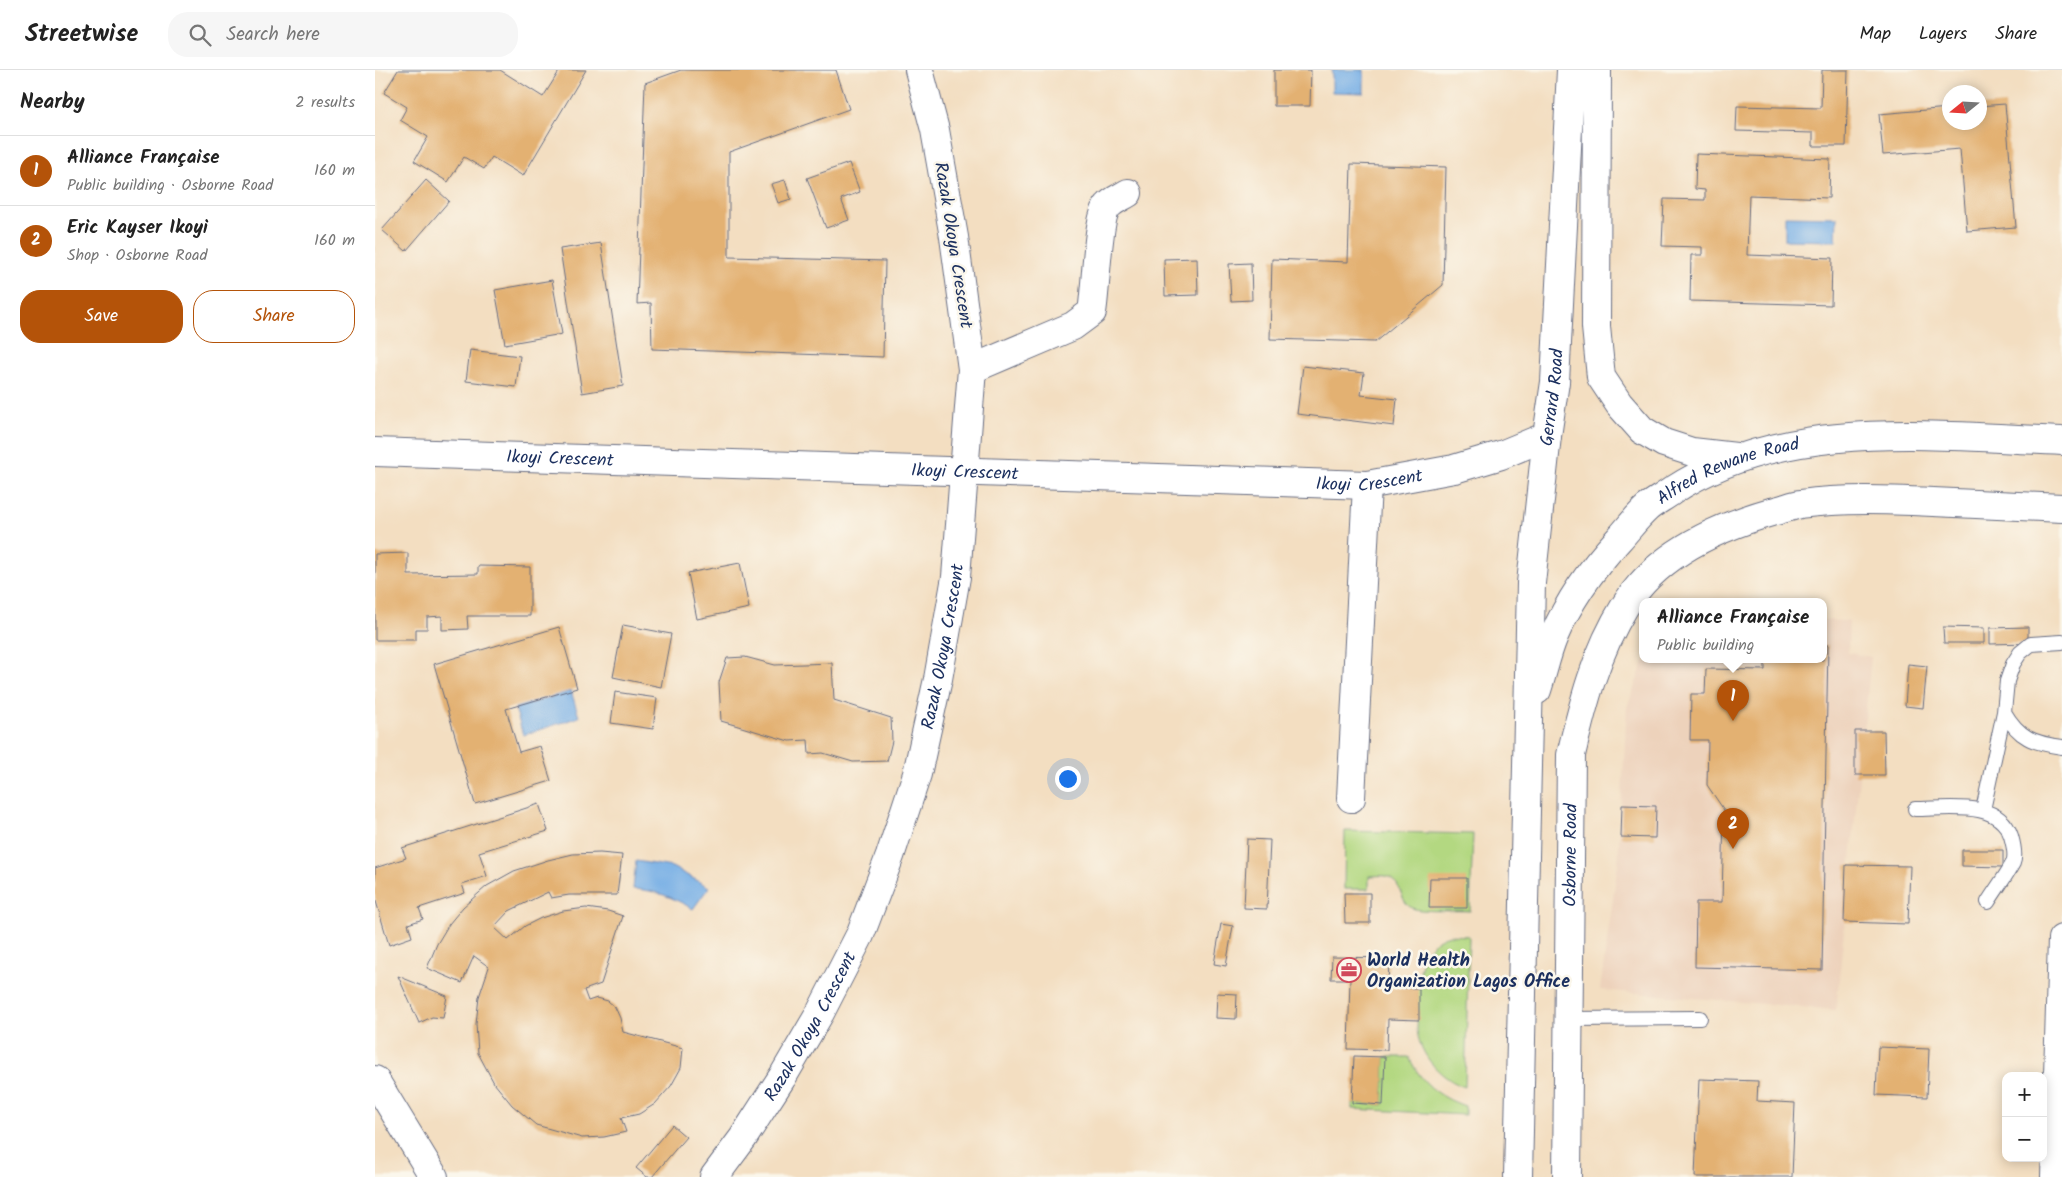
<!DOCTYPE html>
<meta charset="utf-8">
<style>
body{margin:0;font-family:Kalam,sans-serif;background:#f6f6f6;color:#222}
.controls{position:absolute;right:15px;bottom:15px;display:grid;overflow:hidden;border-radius:10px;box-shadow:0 2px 12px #0003}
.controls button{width:45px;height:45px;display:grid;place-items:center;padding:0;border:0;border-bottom:1px solid #e0e0e0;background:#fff;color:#222;font:25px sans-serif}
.compass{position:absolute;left:1567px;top:15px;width:45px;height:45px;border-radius:50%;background:#fff;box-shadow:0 2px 12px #0003;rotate:252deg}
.you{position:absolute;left:692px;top:708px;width:18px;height:18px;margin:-12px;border:4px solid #fff;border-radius:50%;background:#1a73e8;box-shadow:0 0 0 8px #1a73e833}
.badge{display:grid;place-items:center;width:32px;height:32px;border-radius:50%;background:#b45309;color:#fff;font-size:16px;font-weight:700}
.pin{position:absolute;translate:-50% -41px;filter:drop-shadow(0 1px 2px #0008)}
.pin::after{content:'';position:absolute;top:26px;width:18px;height:15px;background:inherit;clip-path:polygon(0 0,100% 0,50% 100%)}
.popup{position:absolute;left:1264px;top:528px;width:188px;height:65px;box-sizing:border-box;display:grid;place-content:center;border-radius:10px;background:#fff;filter:drop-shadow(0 1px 4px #0005);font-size:16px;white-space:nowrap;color:#767676}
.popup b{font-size:19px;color:#222}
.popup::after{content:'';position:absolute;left:50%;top:100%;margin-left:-10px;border:10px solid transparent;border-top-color:#fff}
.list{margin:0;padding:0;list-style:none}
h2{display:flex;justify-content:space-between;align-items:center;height:65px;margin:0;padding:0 20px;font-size:21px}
h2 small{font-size:16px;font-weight:400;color:#767676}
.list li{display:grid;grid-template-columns:32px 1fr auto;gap:15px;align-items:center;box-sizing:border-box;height:70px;padding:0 20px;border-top:1px solid #e0e0e0}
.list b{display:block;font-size:19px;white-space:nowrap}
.list p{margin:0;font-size:16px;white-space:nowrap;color:#767676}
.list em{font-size:16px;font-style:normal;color:#767676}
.actions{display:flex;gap:10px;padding:15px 20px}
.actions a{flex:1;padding:11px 0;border:1px solid #b45309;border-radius:20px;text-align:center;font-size:18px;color:#b45309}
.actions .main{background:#b45309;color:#fff}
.icon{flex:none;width:28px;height:28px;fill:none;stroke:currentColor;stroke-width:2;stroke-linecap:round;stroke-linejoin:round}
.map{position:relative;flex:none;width:1687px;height:1107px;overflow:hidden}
header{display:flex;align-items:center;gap:30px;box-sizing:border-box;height:70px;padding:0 25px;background:#fff;border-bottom:1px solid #e0e0e0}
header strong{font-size:24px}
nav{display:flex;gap:28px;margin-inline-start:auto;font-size:18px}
.search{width:350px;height:45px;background:#f6f6f6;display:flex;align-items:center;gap:12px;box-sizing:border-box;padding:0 18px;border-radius:20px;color:#767676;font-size:19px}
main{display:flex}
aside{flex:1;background:#fff}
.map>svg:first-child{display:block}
</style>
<header>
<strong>Streetwise</strong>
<div class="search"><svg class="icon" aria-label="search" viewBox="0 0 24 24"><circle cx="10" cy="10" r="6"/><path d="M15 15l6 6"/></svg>Search here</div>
<nav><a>Map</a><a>Layers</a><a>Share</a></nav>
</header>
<main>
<aside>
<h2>Nearby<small>2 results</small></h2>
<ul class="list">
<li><span class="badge">1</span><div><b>Alliance Française</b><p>Public building · Osborne Road</p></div><em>160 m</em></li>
<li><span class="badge">2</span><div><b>Eric Kayser Ikoyi</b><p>Shop · Osborne Road</p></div><em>160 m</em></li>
</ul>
<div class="actions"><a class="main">Save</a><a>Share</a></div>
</aside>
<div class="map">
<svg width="1687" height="1107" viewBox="0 0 1687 1107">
<rect width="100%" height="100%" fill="#fbf7ec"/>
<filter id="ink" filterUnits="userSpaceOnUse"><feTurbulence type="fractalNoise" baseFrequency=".02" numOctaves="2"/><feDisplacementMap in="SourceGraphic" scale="10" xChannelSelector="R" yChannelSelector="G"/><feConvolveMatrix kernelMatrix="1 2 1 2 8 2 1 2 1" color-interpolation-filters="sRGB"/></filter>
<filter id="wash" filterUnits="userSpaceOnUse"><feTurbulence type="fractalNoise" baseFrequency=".0096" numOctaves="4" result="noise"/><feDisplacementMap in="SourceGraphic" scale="20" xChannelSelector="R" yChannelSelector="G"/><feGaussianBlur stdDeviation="1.12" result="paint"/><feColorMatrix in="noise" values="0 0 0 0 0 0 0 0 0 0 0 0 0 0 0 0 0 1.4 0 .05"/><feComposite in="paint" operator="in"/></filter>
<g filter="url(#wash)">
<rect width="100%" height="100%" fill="#f3dec1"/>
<path fill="#edd2bb" d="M1448,550L1474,551L1473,583L1496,587L1461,940L1225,920L1243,793L1252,637L1269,591L1448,590Z"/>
<path fill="#b3d881" stroke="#678470" d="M970,761L1098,764L1095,841C1081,840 1052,842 1040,839C1023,835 1029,809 1010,806C1005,805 999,806 994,806V819H969Z
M1075,865L1094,866L1090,1017C1068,1010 1048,989 1043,966C1041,957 1043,947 1043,939C1043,911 1042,873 1075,865Z
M1010,987H1034C1046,1013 1064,1027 1090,1036V1045L977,1039V1033L1008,1035Z"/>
<path fill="#76aee5" stroke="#486ea2" d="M957,0H989V23L957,22Z
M1410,146L1462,147L1461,171L1410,170Z
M196,621L204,647L148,665L140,638Z
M261,791L297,797L334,817L318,839C299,828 281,820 258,819Z"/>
<g id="blocks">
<path fill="#e3b172" d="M23,0H125L168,27L185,0H211L148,106L117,87L109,99L89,87L73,112L39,91L53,67L25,50L32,37L9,23Z
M306,0H461L474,39L354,82V187L510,191L508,287L277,279L276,233L262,234L270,13Z
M899,0H936L935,36H899Z
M1447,0H1473L1471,76H1438V63L1361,61L1362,36L1446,38Z
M1630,34L1641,157L1592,161L1585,79L1508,85L1504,44L1574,38V52H1604V36Z
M1321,84L1455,89L1454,128L1374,125L1372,185L1457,188L1456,235L1315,231L1316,185H1327V177L1287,176L1289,129L1330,130V120L1320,119Z
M474,93L485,122L466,129L474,150L451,158L432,108Z
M976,94L1071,97L1068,215L1000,272L895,269L897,189L973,192Z
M51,110L74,131L31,181L7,160Z
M410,110L416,129L403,133L396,114Z
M226,173L248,316L207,323L185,179Z
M822,188L823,225L790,226L789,189Z
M876,193L877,230L856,231L854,194Z
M177,210L187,264L130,274L120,220Z
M95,280L145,286L141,317L91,311Z
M928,296L989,303L986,325L1022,329L1019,356L922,344Z
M33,483V505L103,504V496L155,497V546H92L93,559L67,560V546L52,547V559H41V570H0V484Z
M365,493L374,538L322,549L313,503Z
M248,555L296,564L286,617L238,607Z
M184,557L202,618L131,639L144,682L165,676L176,711L100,734L59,594Z
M1568,557L1609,558V573H1569Z
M1653,557V573L1615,574V558Z
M1448,575H1453L1447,900L1320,897L1321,832H1347L1349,740L1332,715L1333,670H1315L1316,624H1330L1331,599L1390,600V590H1448Z
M370,587L400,595L457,593L459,630L516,648L517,671L512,691L478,692L448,683L434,684L433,670L414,671L346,651L344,612L352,588Z
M1533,594L1552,596L1548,638L1530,636Z
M240,622L282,628L278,659L236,653Z
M1480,661H1509L1510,705H1480Z
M164,734L173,761L104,782L112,806L87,814L90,823L44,838L48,849L33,854L37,867L14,875L0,828V798L31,788L27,778Z
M1247,735L1281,736L1280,768L1246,767Z
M872,769L895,770L892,839L869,838Z
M1587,780H1628V797L1587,796Z
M225,783L247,785L242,825H194L176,828L173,822L134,841L119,857L133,870L150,856L166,848L188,841L211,838L233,841L248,846L226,914L209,920L213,931L222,928L233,931L240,937L245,948L248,962L308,978L306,998L296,1016L280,1034L264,1044L246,1048L251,1062L229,1067L207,1068L161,1055L137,1035L119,1013L103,983L101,954L104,927L114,897L99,886L87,913L52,898L62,874L74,854L88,837L112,816L139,801L173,790L198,784Z
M1471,795L1535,796L1533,854L1469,852Z
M1055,808H1092V838H1054Z
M969,823H995V853H970Z
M846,854L858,856L851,896L839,894Z
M957,887L1014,888L1013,918H1044V950L1013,949L1012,980L973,979L975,909H956Z
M23,906L72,926L68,948L57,947L44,953Z
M842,923L862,924L861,949L841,948Z
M1503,977L1554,979L1552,1027L1501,1025Z
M979,986L1010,987L1008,1035L977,1033Z
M1324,1009L1383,1011L1382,1031L1420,1033L1417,1107H1320Z
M297,1055L311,1067L277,1107H272L261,1098Z"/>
</g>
</g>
<g filter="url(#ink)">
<use href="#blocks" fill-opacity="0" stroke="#676c81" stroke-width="1"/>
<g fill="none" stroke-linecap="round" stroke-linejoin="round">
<defs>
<path id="service" d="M1629,642C1644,668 1658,673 1687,677
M1540,739C1571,739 1624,729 1636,766C1638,773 1641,786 1638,793C1631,806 1621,819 1613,832
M1608,740L1629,642L1632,611L1638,594L1645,583L1656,574L1687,572
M1193,949L1325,948"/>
<g id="minor">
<path d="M597,299L698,256L717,242C721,220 722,148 733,136C738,130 747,127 753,123"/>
<path id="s1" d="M0,382L992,415L1079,399L1126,385L1172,366"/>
<path d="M976,728L992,415"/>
<path d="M0,1010L59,1107"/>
<path id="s2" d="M339,1107L368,1068L408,1006L445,943L485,865L515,786L542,704L563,609L581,507L597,299L579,167L560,60L544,0"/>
<path d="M1680,1107L1687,869"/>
</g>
<g id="primary">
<path d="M1222,0L1221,257L1226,307L1244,334L1267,360L1289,373L1317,382L1361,387"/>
<path id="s3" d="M1162,620C1168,602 1172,582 1179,566C1194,530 1218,497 1244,469C1253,459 1262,447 1272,438C1279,432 1289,427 1297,421C1409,347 1559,366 1687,371"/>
<path id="s4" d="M1143,1107L1156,513L1172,366L1180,312L1196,0"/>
<path id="s5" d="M1192,1107L1196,685C1208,634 1221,582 1250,536C1281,485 1340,458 1396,442C1406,440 1416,436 1425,434C1469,428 1514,430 1558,432C1601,434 1644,436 1687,438"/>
</g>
</defs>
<use href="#service" stroke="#676c81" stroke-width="16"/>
<use href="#minor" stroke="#676c81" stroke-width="30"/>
<use href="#primary" stroke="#676c81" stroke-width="30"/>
<use href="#service" stroke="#fff" stroke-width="14"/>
<use href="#minor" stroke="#fff" stroke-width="28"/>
<use href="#primary" stroke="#fff" stroke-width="28"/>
</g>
</g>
<defs>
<symbol id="office-ring" viewBox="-11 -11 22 22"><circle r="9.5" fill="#fbf7ec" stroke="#d1495b" stroke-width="1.5"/><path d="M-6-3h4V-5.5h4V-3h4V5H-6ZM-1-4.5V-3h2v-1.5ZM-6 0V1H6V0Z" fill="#d1495b"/></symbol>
</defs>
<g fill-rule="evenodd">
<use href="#office-ring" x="960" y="886" width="28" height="28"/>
</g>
<g text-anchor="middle" stroke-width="5" stroke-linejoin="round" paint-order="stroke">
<g font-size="18" fill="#1b2f5e" stroke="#fbf7ec">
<text transform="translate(579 175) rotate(81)" y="6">Razak Okoya Crescent</text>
<text dy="6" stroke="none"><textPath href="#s4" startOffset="781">Gerrard Road</textPath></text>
<text dy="6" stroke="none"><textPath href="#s1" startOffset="185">Ikoyi Crescent</textPath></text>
<text dy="6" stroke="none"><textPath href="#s1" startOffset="590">Ikoyi Crescent</textPath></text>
<text dy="6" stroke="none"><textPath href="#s3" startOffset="306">Alfred Rewane Road</textPath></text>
<text dy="6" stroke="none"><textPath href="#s1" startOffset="995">Ikoyi Crescent</textPath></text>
<text dy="6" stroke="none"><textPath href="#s2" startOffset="584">Razak Okoya Crescent</textPath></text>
<text dy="6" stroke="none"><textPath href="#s5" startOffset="322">Osborne Road</textPath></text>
<text dy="6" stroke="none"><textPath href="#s2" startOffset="179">Razak Okoya Crescent</textPath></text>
</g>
<g font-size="18" font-weight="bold" fill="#1b2f5e" stroke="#fbf7ec" text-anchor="start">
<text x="992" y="896">World Health<tspan x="992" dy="21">Organization Lagos Office</tspan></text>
</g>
</g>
</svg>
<div class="controls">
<button>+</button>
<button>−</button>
</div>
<svg class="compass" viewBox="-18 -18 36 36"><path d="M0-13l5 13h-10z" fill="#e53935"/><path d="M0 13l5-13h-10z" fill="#767676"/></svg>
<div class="you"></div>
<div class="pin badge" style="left:1358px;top:651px">1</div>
<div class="popup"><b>Alliance Française</b>Public building</div>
<div class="pin badge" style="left:1358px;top:779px">2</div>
</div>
</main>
